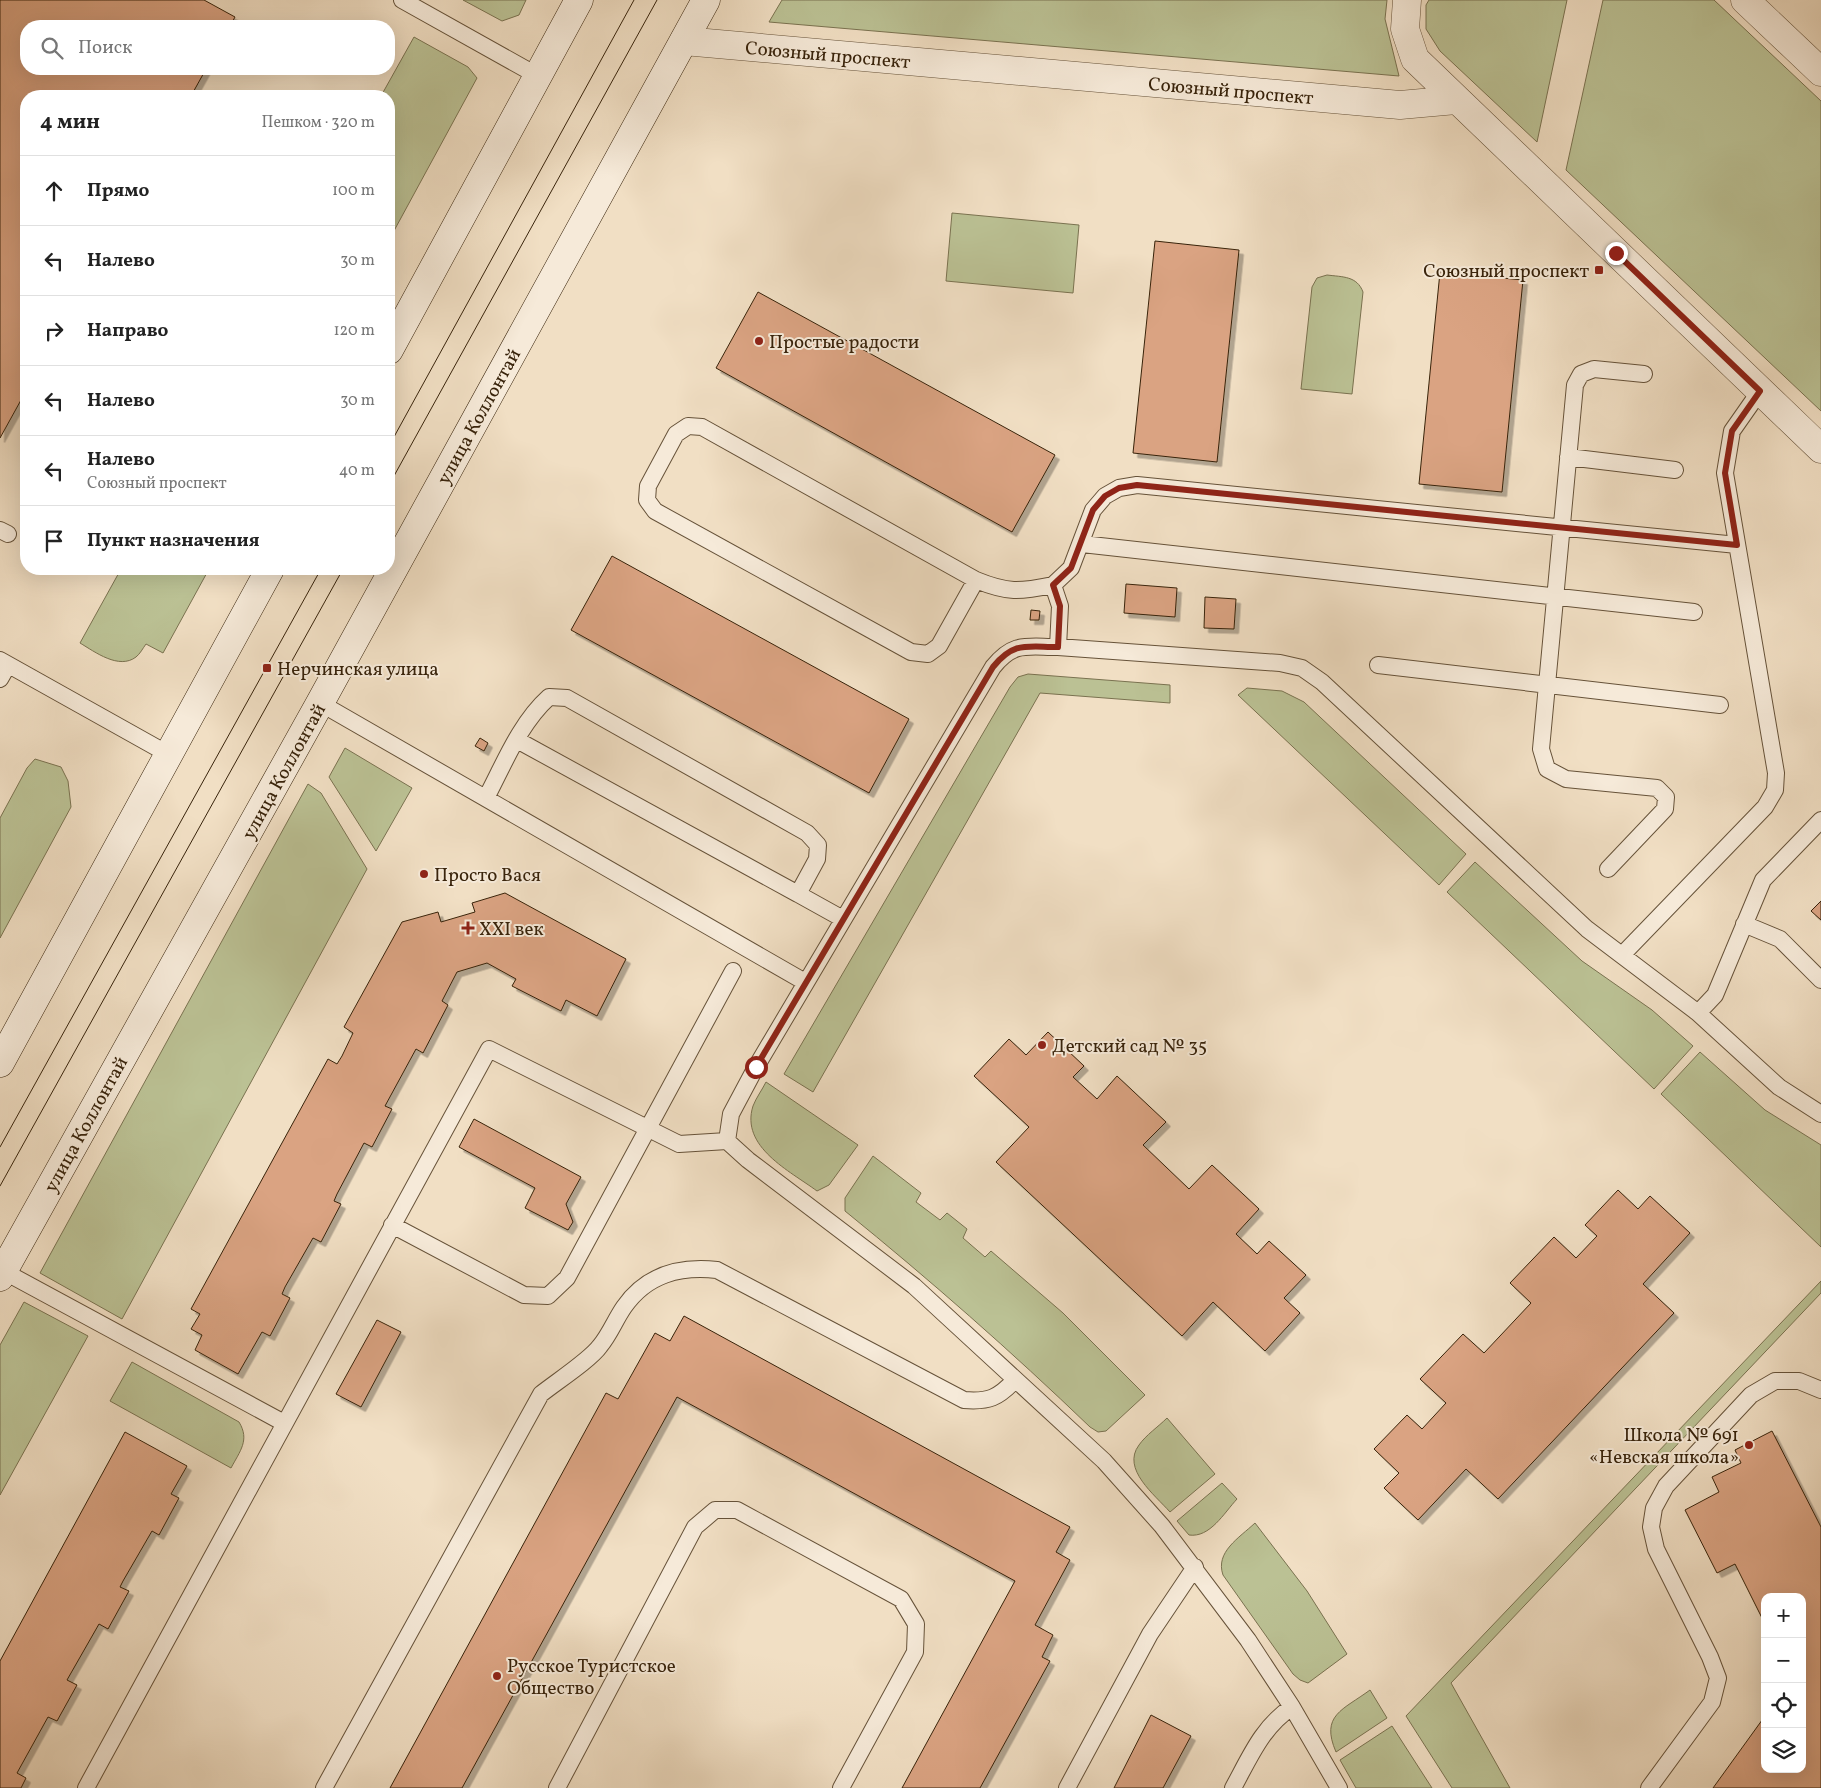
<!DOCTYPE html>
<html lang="ru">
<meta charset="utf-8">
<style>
body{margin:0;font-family:Vollkorn,serif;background:#f6f6f6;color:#222}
.controls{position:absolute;right:15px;bottom:15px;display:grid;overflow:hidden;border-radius:10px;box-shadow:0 5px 20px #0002}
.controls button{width:45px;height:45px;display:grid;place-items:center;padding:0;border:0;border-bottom:1px solid #e0e0e0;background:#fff;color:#222;font:25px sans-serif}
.stop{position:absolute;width:15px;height:15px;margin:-11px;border:4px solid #8f2418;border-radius:50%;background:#fff}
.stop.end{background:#8f2418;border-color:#fff;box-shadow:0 1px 5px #0008}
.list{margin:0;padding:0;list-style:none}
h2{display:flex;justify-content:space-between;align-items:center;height:65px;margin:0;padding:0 20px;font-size:21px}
h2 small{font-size:16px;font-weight:400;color:#767676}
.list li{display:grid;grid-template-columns:32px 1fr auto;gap:15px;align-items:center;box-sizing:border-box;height:70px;padding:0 20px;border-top:1px solid #e0e0e0}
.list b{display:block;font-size:19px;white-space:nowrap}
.list p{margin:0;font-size:16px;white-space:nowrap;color:#767676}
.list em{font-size:16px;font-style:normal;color:#767676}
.icon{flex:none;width:28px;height:28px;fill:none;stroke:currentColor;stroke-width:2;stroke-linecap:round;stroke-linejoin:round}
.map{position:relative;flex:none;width:1821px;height:1788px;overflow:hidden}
.search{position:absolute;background:#fff;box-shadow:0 5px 20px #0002;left:20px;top:20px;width:375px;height:55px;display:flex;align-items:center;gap:12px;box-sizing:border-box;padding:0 18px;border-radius:20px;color:#767676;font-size:19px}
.panel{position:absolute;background:#fff;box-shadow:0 5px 20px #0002;left:20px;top:90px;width:375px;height:485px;border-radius:20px}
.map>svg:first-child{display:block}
</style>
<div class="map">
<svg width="1821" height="1788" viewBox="0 0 1821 1788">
<defs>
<filter id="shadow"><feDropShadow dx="4.5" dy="4.5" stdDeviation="0" flood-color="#0004"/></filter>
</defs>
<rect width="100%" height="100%" fill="#f1dfc4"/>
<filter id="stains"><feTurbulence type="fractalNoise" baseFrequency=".004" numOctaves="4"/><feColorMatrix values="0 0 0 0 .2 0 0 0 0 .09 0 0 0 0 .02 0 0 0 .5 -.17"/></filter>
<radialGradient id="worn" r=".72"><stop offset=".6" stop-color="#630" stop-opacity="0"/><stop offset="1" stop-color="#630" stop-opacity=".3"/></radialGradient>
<path fill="#bbc194" stroke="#7a7250" d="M463,0H526L519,15L502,21Z
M782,0H1387L1385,19L1399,76L769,22Z
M1429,0H1567L1537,142L1440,51L1426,29V5Z
M1603,0H1714L1821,101V411L1566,170Z
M414,37L468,67L477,78L389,240V96H381Z
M952,213L1079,225L1073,293L946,281Z
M1327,275C1343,277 1357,276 1363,292L1352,394L1301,389L1312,287L1317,278Z
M121,569H209L163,653L146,644C143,648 140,654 136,657C119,670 95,652 80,643Z
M1028,674L1170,685V703L1040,693L813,1092L784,1074L1010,687L1018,677Z
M1247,688L1282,691L1304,702L1466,854L1439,885L1238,695Z
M345,748L412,788L376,851L329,777Z
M35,759L61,767L68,781L71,807L0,938V818L27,768Z
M308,784L321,793L367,869L122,1319L40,1273Z
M1475,862L1582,961L1652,1010L1693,1046L1654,1089L1447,892Z
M1700,1052L1765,1110L1821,1145V1247L1661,1094Z
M766,1082L858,1145L829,1185L817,1191C790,1171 740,1147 753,1106C756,1098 762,1090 766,1082Z
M873,1156L921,1193L916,1202L940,1220L947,1213L967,1229L963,1238L985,1257L991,1251L1063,1313L1145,1395L1106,1431L1098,1432L1090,1427C1011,1351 930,1280 845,1211V1198Z
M1821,1281V1293L1451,1683L1510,1788H1452L1406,1716Z
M24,1302L88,1336L0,1495V1345Z
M132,1362L239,1422C250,1440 240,1451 231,1468L110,1401Z
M1167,1418L1215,1474L1170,1512C1155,1495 1121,1469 1139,1445C1146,1435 1158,1427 1167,1418Z
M1222,1483L1237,1499C1224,1513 1210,1538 1189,1535L1177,1521Z
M1255,1523L1307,1591L1347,1654L1308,1683L1300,1680L1293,1674L1223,1575C1215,1552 1239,1538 1255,1523Z
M1370,1690L1387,1718L1336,1752C1320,1715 1343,1710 1370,1690Z
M1392,1726L1432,1788H1356L1340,1760Z"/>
<path fill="#daa382" stroke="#38230b" filter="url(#shadow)" d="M0,0H204L235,17L230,26H26V69H206L191,96H26V391L0,438Z
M1155,241L1239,250L1217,462L1133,453Z
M1440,272L1523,280L1502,492L1419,484Z
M758,292L1055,455L1012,532L716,368Z
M612,556L909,719L869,793L571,630Z
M1126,584L1177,588L1175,617L1124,613Z
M1205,597L1236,599L1234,629L1204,628Z
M1031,610L1040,611L1039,620H1030Z
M480,738L488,743L484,751L475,746Z
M505,893L626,959L597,1016L566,1000L561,1011L512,986L516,979L487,963L457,972L442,1001L448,1005L423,1053L416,1049L385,1106L392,1109L372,1147L364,1143L337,1194L334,1201L341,1204L321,1242L313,1238L285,1287L282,1294L290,1298L270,1336L262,1332L238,1374L195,1350L202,1335L191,1329L200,1314L191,1309L328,1059L337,1064L342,1056L353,1033L344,1027L402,922L438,912L441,922L475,912L472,903Z
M1821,901V920L1811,911Z
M1048,1032L1084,1066L1073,1077L1097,1099L1117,1076L1166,1122L1143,1145L1189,1189L1212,1165L1259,1209L1236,1234L1257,1254L1269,1241L1306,1275L1284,1298L1300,1313L1265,1351L1213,1302L1182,1336L996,1162L1029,1127L974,1076L1009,1039L1026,1055Z
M474,1119L581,1177L566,1204L573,1222L568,1230L525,1208L535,1188L459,1147Z
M1618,1190L1638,1209L1650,1196L1690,1233L1643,1284L1674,1313L1498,1499L1466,1469L1418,1520L1384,1488L1399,1473L1374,1449L1407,1415L1422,1429L1446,1403L1420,1379L1463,1334L1484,1353L1531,1303L1510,1283L1554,1237L1576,1258L1597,1236L1585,1225Z
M684,1316L1070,1527L1056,1552L1070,1560L1035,1625L1053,1635L1042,1657L1050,1661L980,1788H902L1015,1581L677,1397L462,1788H390L606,1393L618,1399L655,1333L670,1341Z
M377,1320L401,1332L361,1407L336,1394Z
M1772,1431L1821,1527V1788H1713L1765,1716V1769H1802V1597H1765V1624L1735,1564L1717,1573L1685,1510L1719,1492L1712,1477L1741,1463L1735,1450Z
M125,1432L187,1466L171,1494L179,1498L159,1535L152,1531L123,1581L120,1587L129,1591L108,1629L99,1624L67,1680L77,1685L57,1721L48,1717L17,1773L26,1778L21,1788H0V1661Z
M1151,1715L1191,1736L1163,1788H1114Z"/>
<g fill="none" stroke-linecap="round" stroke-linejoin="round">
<defs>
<path id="service" d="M402,0L538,76
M1568,457L1675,470
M0,530L8,534
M1082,544L1694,612
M976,580L939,646L928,654L911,652L655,511L647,500L648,486L676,434L688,426L702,427L976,580C1008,593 1019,592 1053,585L1060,606L1058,647
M1053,585L1071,568L1093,510L1105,496L1119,488L1137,485L1737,545
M0,660L168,754
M1378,665L1720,705
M0,679L8,665
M320,703L805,982
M486,798C504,764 520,723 549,697L567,698L807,833L818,845L817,859L798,894L517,740
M1608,869L1665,809L1666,797L1657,788L1566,779L1547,769L1541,749L1575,385L1581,374L1594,369L1644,374
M798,894L843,919
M1744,924L1780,939L1821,980
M1622,955L1765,807L1775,790L1776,773L1725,473L1732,431L1760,391
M1698,1013L1715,995L1763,880L1821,820
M727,1141L731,1114L756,1067L993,667C1014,641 1027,647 1058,647L1280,663L1302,668L1322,682L1587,929L1698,1013L1779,1087L1821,1114
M392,1225L524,1295L548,1296L567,1278L733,971
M3,1271L284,1423
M86,1788L489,1049L679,1144L727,1141L748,1160L914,1286L1104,1461L1162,1526L1248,1640L1292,1707L1339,1788
M324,1788L541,1394C556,1382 590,1360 600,1346C610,1334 615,1320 624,1307C647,1274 680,1266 717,1270L964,1400C989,1402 998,1398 1015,1380
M557,1788L695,1527L715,1510H737L901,1599L916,1624L915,1652L841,1788
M1067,1788L1150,1634L1195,1567
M1233,1788C1250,1757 1262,1727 1292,1707
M1649,1788L1712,1702L1718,1678L1710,1657L1656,1549L1651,1527L1654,1508L1666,1486L1751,1395L1775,1381H1799L1821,1390"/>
<path id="minor" d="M1407,0L1405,29L1415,59L1821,449
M1745,0L1821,72
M684,41L1400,105L1456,100"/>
<path id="secondary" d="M389,350L579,0
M0,1063L270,569
M0,1277L320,703L706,0"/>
</defs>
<use href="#service" stroke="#665239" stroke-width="18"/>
<use href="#minor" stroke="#665239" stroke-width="29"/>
<use href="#secondary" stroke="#38230b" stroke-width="29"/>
<use href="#service" stroke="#f6ead9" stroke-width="16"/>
<use href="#minor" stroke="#f6ead9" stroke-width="28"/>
<use href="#secondary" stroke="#f6ead9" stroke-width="28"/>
<path stroke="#38230b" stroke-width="1" d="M389,446L634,0
M389,485L657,0
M0,1147L321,569
M0,1186L343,569"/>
</g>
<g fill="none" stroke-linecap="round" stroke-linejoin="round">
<path stroke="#8f2418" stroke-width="6" d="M756,1067L993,667C1014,641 1027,647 1058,647L1060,606L1053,585L1071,568L1093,510L1105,496L1119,488L1137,485L1737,545L1725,473L1732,431L1760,391L1616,253"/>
</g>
<g fill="#8f2418" stroke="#f6ead9" stroke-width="2">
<rect x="1594" y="265" width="10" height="10" rx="2.5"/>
<circle cx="759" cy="341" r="5"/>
<rect x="262" y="663" width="10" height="10" rx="2.5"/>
<circle cx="424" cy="874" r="5"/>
<path d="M465.5 920.5h5v5h5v5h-5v5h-5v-5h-5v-5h5z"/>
<circle cx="1042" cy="1045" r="5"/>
<circle cx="1749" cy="1445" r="5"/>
<circle cx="497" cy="1676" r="5"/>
</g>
<g text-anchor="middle" stroke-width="4" stroke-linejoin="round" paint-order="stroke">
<g font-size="19" fill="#38230b" stroke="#f6ead9">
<text transform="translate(828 54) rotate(5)" y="7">Союзный проспект</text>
<text transform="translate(1231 90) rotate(5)" y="7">Союзный проспект</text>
<text transform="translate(478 416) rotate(-61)" y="7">улица Коллонтай</text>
<text transform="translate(283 771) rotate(-61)" y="7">улица Коллонтай</text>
<text transform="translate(85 1124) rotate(-61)" y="7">улица Коллонтай</text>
</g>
<g font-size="19" fill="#38230b" stroke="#f6ead9" text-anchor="start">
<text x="1589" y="277" text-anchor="end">Союзный проспект</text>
<text x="769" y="348">Простые радости</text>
<text x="277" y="675">Нерчинская улица</text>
<text x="434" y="881">Просто Вася</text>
<text x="479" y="935">XXI век</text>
<text x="1052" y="1052">Детский сад № 35</text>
<text x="1739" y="1441" text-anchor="end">Школа № 691<tspan x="1739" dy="22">«Невская школа»</tspan></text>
<text x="507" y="1672">Русское Туристское<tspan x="507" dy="22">Общество</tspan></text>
</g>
</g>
<rect width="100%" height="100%" filter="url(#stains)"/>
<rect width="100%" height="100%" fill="url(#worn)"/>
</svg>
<div class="controls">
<button>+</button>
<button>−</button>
<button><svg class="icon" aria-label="locate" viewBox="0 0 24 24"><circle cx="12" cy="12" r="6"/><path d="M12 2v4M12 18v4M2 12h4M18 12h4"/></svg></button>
<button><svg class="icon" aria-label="layers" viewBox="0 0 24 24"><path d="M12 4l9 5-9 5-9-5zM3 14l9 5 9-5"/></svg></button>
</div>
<div class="stop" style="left:756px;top:1067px"></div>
<div class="stop end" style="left:1616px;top:253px"></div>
<div class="search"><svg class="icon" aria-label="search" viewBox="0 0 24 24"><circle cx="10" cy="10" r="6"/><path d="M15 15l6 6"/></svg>Поиск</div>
<section class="panel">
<h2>4 мин<small>Пешком · 320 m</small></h2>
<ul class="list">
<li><svg class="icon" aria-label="ahead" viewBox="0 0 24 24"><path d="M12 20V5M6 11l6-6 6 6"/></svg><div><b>Прямо</b></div><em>100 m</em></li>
<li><svg class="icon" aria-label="left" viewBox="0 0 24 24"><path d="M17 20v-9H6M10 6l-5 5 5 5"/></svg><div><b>Налево</b></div><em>30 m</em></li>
<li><svg class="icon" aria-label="right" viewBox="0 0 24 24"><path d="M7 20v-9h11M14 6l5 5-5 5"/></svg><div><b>Направо</b></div><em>120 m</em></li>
<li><svg class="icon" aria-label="left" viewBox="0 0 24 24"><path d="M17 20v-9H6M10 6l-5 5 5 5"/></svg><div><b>Налево</b></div><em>30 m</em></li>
<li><svg class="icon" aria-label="left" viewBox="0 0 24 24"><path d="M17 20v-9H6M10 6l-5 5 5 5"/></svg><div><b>Налево</b><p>Союзный проспект</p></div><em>40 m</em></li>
<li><svg class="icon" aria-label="arrive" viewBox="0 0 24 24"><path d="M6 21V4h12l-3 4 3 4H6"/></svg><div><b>Пункт назначения</b></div></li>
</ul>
</section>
</div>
